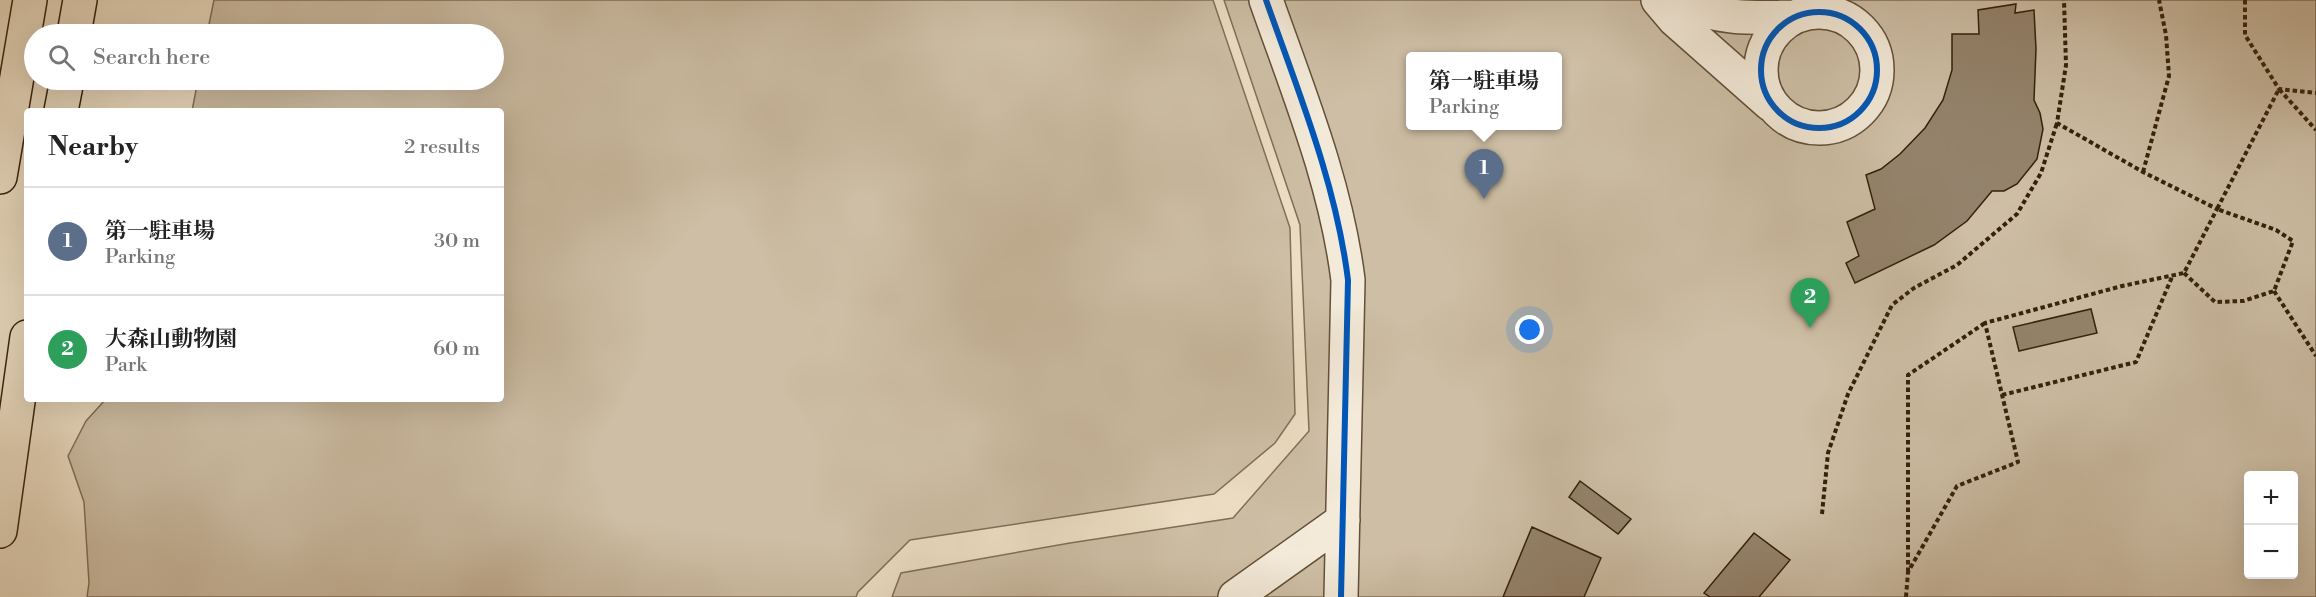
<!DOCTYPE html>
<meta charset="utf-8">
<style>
body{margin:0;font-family:"Libre Bodoni","Noto Serif JP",serif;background:#f6f6f6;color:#222}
.controls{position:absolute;right:18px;bottom:18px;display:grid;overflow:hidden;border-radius:6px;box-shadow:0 6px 24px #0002}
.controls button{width:54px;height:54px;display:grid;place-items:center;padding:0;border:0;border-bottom:2px solid #e0e0e0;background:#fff;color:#222;font:30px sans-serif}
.you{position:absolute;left:1530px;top:330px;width:21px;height:21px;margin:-15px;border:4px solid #fff;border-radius:50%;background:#1a73e8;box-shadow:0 0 0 9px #1a73e833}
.badge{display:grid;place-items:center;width:39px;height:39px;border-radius:50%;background:#8f2418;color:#fff;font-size:20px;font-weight:700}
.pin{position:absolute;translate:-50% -50px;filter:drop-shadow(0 2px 3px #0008)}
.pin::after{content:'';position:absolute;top:32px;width:21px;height:18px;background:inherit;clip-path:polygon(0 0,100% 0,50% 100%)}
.popup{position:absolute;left:1406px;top:52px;width:156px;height:78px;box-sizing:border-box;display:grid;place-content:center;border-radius:6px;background:#fff;filter:drop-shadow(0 2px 4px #0005);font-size:20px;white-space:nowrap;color:#767676}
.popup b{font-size:22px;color:#222}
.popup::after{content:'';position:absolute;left:50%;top:100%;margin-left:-12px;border:12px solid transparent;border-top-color:#fff}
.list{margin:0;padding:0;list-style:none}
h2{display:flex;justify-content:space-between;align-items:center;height:78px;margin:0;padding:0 24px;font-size:26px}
h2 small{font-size:20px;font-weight:400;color:#767676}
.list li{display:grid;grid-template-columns:39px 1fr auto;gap:18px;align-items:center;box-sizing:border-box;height:108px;padding:0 24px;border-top:2px solid #e0e0e0}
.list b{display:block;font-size:22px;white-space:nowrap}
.list p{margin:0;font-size:20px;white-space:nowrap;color:#767676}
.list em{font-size:20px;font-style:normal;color:#767676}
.icon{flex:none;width:33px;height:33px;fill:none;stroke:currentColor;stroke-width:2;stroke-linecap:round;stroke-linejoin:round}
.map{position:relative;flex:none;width:2316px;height:597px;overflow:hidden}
.search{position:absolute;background:#fff;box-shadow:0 6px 24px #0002;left:24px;top:24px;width:480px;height:66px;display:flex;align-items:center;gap:15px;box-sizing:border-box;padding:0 21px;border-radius:33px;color:#767676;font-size:22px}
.panel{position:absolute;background:#fff;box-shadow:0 6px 24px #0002;left:24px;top:108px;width:480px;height:294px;border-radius:6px}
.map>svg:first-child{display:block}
</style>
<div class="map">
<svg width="2316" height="597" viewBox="0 0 2316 597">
<rect width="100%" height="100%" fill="#ecdec4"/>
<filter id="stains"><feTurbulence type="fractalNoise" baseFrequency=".00333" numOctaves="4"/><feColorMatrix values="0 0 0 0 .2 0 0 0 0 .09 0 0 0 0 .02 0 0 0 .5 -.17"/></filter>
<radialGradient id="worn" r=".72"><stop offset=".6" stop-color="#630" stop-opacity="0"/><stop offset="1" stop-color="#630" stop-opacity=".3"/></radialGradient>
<path fill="#cdbea5" stroke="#807058" stroke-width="1.5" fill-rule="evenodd" d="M214,0H1213L1290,228L1295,414L1275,443L1214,494L910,540L858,592L856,597H87L89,583L84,502L68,456L86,421L106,399H501V111H192L198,80H494V34H207Z
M1224,0H2316V597H892L901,573L1070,543L1233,518L1309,431L1300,225ZM1410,56H1558V125H1410ZM2248,476H2294V574H2248Z"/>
<path fill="#94836c" stroke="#34210c" stroke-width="1.5" d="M2016,4L2015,13L2034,10L2036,49L2034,100L2040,113L2043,129L2037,159L2017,184L2004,191H1992L1967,221L1934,245L1855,283L1846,263L1859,256L1847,222L1875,209L1866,175L1881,169L1900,154L1925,128L1943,100L1952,70V34H1979L1978,10Z
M2091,309L2097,333L2019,351L2013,327Z
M1580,481L1631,519L1618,534L1569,497Z
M1532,527L1601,558L1584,597H1503Z
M1754,533L1790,560L1759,597H1710L1704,593Z"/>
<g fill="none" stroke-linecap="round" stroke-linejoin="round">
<defs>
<path id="minor" d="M1266,0C1298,91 1336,183 1348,280L1341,597
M1658,0L1675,20L1770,104
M1679,0C1714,20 1754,18 1794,17
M1761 70a58 58 0 1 1 116 0a58 58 0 1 1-116 0Z
M1235,597L1343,520"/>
<path id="highway" d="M74,34L80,0
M61,111L67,80
M0,177L30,0
M0,531L27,337"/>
</defs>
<use href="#minor" stroke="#62503a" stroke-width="36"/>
<use href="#highway" stroke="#34210c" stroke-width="36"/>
<path stroke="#34210c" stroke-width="4" stroke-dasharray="4.5 3" stroke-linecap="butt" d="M2245,0V35L2279,89L2316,93
M2143,172L2169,76L2166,35L2159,0
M2184,273L2215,302L2243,301L2274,291L2293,241L2276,230L2217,209L2279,89L2316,130
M2274,291L2316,356
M2002,395L2136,362L2172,277
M1822,514L1828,453L1848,394L1892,305L1914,288L1957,265L2017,214L2041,173L2057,123
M1908,572V375L1985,323
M1906,597L1908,572L1957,486L2018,462L1985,323L2122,286L2184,273L2217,209L2143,172L2057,123L2066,65L2064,0"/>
<use href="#minor" stroke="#f3ead9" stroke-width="33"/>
<use href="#highway" stroke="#ecdec4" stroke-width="33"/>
<defs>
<path id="cycleway" d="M1266,0C1298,91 1336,183 1348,280L1341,597
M1761 70a58 58 0 1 1 116 0a58 58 0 1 1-116 0Z"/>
</defs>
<use href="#cycleway" stroke="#f3ead9" stroke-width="10"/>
<use href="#cycleway" stroke="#0057b8" stroke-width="6"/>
</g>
<rect width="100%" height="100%" filter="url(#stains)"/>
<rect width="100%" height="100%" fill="url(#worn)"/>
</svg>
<div class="controls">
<button>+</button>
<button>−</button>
</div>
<div class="you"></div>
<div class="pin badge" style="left:1484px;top:199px;background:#5c6f8a">1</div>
<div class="popup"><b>第一駐車場</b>Parking</div>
<div class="pin badge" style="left:1810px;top:328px;background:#2e9e5b">2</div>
<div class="search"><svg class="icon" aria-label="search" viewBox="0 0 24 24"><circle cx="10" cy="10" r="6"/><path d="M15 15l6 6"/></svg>Search here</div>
<section class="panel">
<h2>Nearby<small>2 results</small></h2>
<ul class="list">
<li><span class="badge" style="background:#5c6f8a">1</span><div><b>第一駐車場</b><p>Parking</p></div><em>30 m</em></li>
<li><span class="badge" style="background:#2e9e5b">2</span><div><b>大森山動物園</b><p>Park</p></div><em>60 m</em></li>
</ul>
</section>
</div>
